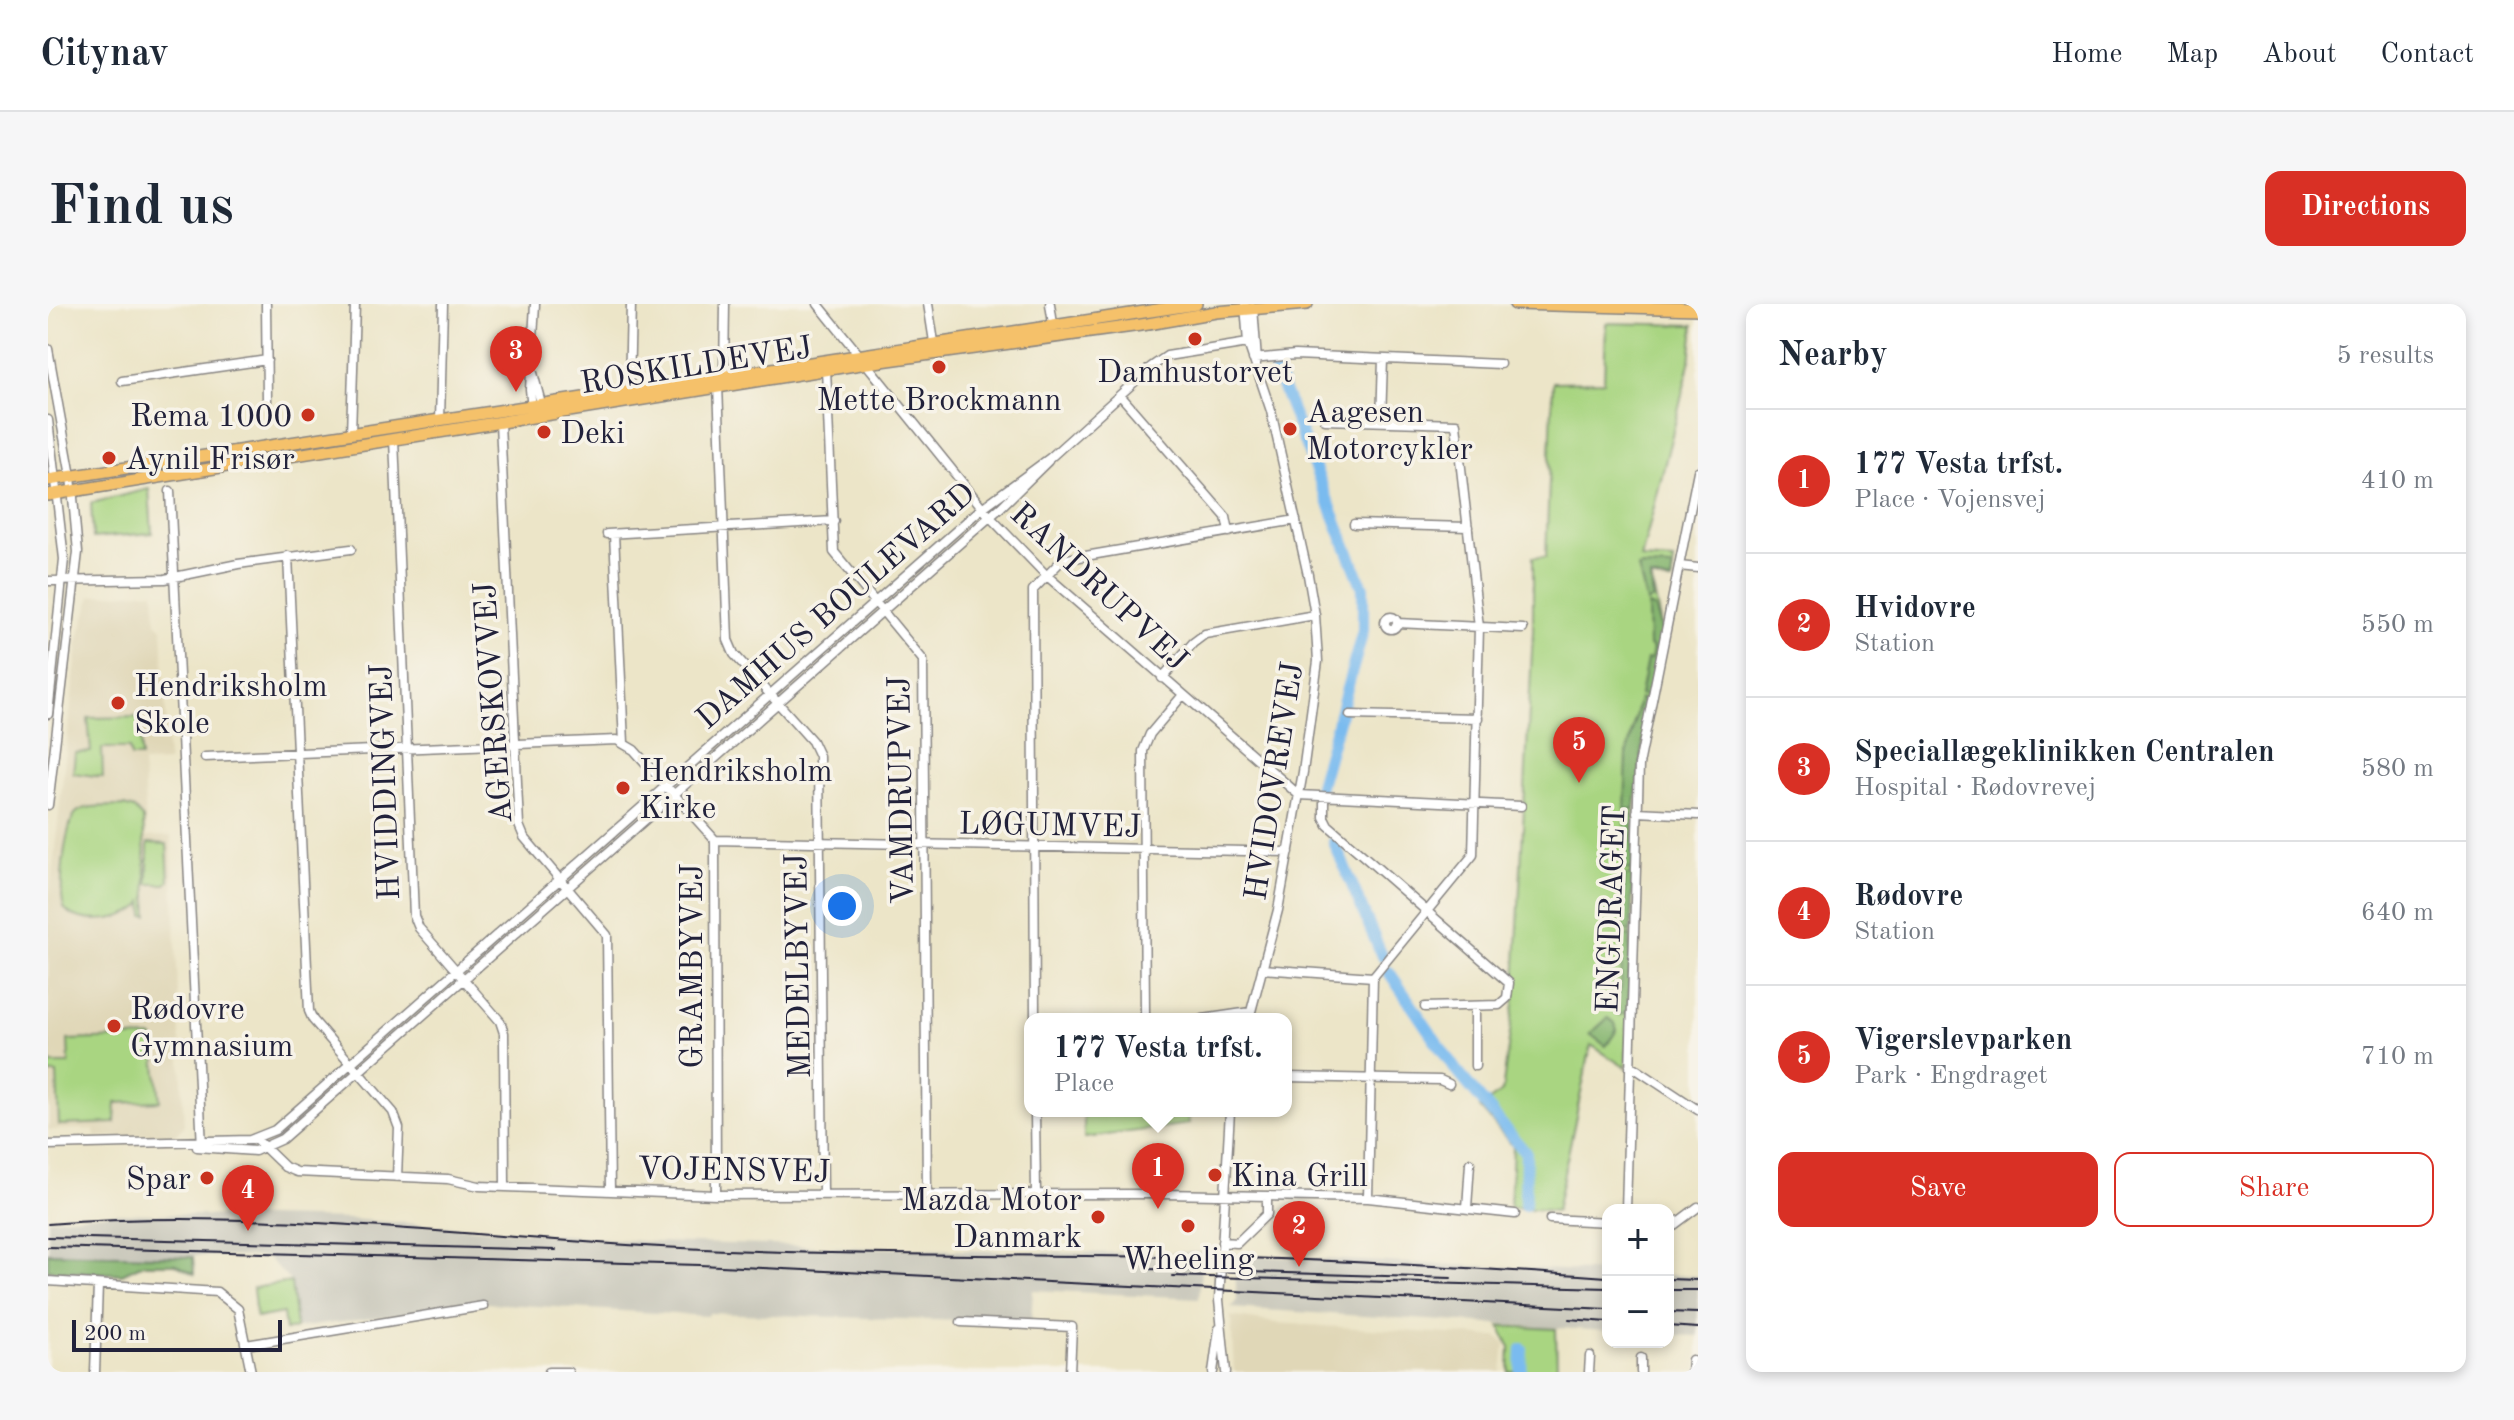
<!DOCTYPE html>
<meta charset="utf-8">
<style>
body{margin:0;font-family:"Old Standard TT",serif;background:#f6f6f7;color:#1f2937}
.controls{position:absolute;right:24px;bottom:24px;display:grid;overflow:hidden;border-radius:16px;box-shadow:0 4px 12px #0003}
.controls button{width:72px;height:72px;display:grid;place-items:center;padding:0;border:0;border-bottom:2px solid #e0e1e3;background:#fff;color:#1f2937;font:40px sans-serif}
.scale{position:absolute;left:24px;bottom:20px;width:210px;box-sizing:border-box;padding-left:8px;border:4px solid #22223b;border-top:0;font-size:22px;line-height:28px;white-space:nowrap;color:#22223b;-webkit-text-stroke:6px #f7f3e8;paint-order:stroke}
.you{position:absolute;left:794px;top:602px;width:28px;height:28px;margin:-20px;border:6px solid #fff;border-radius:50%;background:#1a73e8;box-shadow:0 0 0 12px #1a73e833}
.badge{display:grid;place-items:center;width:52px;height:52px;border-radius:50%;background:#d93025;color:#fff;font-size:26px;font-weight:700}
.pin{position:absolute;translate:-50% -66px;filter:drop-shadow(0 2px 4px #0008)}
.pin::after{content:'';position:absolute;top:42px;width:28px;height:24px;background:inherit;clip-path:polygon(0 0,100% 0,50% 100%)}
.popup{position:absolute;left:976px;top:709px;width:268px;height:104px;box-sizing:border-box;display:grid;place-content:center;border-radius:16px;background:#fff;filter:drop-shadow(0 2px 6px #0005);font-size:26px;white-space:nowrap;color:#747a83}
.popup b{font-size:30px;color:#1f2937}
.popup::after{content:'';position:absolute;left:50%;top:100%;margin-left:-16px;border:16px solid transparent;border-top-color:#fff}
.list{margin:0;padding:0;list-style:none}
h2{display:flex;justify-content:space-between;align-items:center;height:104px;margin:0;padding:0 32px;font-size:34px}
h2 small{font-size:26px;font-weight:400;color:#747a83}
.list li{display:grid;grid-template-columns:52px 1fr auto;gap:24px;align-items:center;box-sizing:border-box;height:144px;padding:0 32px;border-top:2px solid #e0e1e3}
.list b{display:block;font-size:30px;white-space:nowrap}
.list p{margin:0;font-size:26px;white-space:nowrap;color:#747a83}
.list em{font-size:26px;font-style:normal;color:#747a83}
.actions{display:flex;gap:16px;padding:24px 32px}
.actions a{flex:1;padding:18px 0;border:2px solid #d93025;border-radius:16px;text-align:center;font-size:28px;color:#d93025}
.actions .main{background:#d93025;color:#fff}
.map{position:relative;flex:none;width:1650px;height:1068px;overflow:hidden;border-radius:16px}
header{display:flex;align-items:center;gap:48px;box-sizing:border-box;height:112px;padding:0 40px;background:#fff;border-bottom:2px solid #e0e1e3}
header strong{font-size:38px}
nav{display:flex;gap:44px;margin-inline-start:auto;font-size:28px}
.intro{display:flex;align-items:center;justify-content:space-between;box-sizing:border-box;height:192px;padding:0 48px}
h1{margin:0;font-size:56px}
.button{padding:20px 36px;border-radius:16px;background:#d93025;color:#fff;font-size:28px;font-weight:700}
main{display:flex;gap:48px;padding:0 48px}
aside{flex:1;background:#fff;border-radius:16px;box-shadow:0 4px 12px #0003}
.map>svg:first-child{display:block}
</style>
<header>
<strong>Citynav</strong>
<nav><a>Home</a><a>Map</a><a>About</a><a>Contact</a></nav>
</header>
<div class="intro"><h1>Find us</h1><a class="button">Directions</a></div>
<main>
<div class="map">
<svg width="1650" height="1068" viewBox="0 0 1650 1068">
<rect width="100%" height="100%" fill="#f7f3e8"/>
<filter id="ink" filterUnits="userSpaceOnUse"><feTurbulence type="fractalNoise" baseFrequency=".0125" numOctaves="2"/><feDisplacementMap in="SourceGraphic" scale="16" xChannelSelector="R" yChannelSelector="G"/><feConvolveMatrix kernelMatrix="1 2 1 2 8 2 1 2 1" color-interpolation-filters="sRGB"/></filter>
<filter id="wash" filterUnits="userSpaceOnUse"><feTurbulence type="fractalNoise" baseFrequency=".006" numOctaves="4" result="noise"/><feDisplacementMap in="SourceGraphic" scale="32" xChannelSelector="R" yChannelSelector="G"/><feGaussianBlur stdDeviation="1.8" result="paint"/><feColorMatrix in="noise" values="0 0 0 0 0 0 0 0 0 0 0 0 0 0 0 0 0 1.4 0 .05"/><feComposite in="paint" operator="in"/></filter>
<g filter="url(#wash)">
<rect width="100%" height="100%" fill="#ece5c8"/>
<path fill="#e0d7b7" d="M106,287L108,318L114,324L120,458L95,459L98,533L123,532L136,822L126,832L47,833L46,825L0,826V607L30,339L43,292Z
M1183,1012L1228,1019L1449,1033L1457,1039L1454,1068H1186Z"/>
<path fill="#c6c5b8" d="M64,909L302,915L606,938L1022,949L1154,948L1151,994L985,986L983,1019L661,1009L660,1012L438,999L248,1024L243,978L219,953L0,949V915Z
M1186,951L1560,968V1027L1183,1004L1189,996Z
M1620,971L1650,972V1032L1620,1031Z"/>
<path fill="#a9d581" stroke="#667c5e" stroke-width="2" d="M1558,19L1646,21L1642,59L1593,255L1626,257L1623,278L1603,274L1614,327L1588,461L1578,764L1543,741L1508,907L1462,903L1465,842L1432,804L1454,788L1466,700L1485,327V253H1498L1505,78L1556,77Z
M101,185L104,229L45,234L43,199Z
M92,413L93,453H83L81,444H54L55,473L25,469L27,449L43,448L40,414Z
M76,502L86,505L95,515L100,611H96L95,598C85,617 31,623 17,605C9,593 17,519 28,509C38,500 63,503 76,502Z
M100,539L119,540L121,577L118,580H100Z
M105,733L112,797L68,799L67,819L11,821L9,770H0V738L2,760H21L20,736Z
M1036,807H1139L1141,820L1036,834Z
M243,978L248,1024L237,1026L235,1009L208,1014L205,984Z
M1452,1022L1508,1025L1509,1068H1461L1462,1043Z"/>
<path fill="#86b66f" stroke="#546c55" stroke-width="2" d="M1594,263L1625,264L1623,278L1603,274L1605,295L1599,299L1590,264Z
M1600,302L1606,304L1614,327L1601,393L1592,391L1599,355H1603L1605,344L1601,342Z
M1591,395L1600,397L1587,505H1577L1579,450Z
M1577,510L1586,511L1585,566L1576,565Z
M1576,571H1585L1583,627L1574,626Z
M1574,632H1583L1581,707L1572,711L1566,706L1573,683Z
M1560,714L1567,719L1569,726L1558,742L1542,730Z
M0,949L145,953L146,970L127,960H95L74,970L0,966Z"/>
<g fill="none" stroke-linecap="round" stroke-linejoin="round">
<path stroke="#7abbef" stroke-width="12" d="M1228,67L1315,284V327L1271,485
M1286,538L1334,652
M1341,668L1407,765L1478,849L1477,901
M1473,1068L1474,1045"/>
</g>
</g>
<g filter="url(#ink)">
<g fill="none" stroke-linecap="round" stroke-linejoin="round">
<defs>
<path id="minor" d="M218,0L219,97
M770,0L942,213L998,271L1251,491
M880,0L886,38
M1002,0L1005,20
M1197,1L1200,39L1223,107L1260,271L1267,311L1270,357L1255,468L1230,606L1201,715
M1205,3L1209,57
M0,45L23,172L30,248L0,501
M1205,55L1247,51L1452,60
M778,65L786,248L875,356L879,891
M485,69L494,103
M676,72L677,0
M74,77L219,56
M670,82L680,336L686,350L764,437L771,452L775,891
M581,86L583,0
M1072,91L1178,213L1181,228
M484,105L482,85L487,0
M0,116L16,255L0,410
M392,116L395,0
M1277,116L1408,120L1431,323L1425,551L1325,673L1320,894
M1333,118L1335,55
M452,119L471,521L476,533L559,631L562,887
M303,130L307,0
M346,135L366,612L371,624L452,717L456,729L457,883
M122,187L154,843
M1306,220L1420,223
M559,230L786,217
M566,230L576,439
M240,252L261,707L265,716L345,808L351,824L349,873
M1631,262L1650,264
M0,277L117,275L190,260L303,245
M1337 319a6 6 0 1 1 12 0a6 6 0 1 1-12 0Z
M1349,319L1475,325
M1114,374L1145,339L1157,330L1267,311
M1302,411L1430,414
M157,453L569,436L586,446L667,536
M1251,491L1473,502
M1276,494V513L1280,521L1461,679L1459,694L1451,701L1377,703
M1589,508L1650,511
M667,536L1241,548
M667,536L668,891
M1214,665L1325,673
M1097,709L1095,447L1102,430L1134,392
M987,715L985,286L1014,256L1248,216
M1155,715L1202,708
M1582,761L1650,806
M1427,762V702
M1238,773L1392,776L1401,780
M987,807L988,890
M208,835L237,863L249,868L400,875L431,882L668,891L1116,890L1320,894L1467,910
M0,841L202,836L227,826L934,204L1002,154L1103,63L1119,52L1200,39
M149,843L207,847L234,835L953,203L1000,157
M1419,904L1422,859
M1578,906L1591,461L1650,167
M1502,915L1560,918
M1620,921H1626L1650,903
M1174,938L1189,939L1219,910V893
M0,977L169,988L190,1005L203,1068
M913,1018L1024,1023L1022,1068
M198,1041L435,1002
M47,1068L50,981
M501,1068H520
M1165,1068L1171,1025
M1178,1068L1171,996L1182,807
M1541,1068L1542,1052
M1593,1068V1054
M1643,1068L1644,1056"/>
<path id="major" d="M1467,0L1650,5
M0,176L1148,0
M0,191L819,59L1100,20L1168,8L1259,0"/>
</defs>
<use href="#minor" stroke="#878482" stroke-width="11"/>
<use href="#major" stroke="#878482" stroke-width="14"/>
<use href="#minor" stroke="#fff" stroke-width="8"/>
<use href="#major" stroke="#f5c16b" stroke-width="11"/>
<path stroke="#22223b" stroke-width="2" d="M0,920C213,903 422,934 634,944C820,953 1006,950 1192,954C1315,957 1437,965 1560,973
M0,933L508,946
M1100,965L1403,974
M1620,975L1650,976"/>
<path stroke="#22223b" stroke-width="2" d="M0,943L652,961L1560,1005
M1124,972L1560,984
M1620,986H1650
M1620,1008L1650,1009
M1521,1015L1560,1018
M1620,1022L1650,1024"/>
</g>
</g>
<g fill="#c8321e" stroke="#f7f3e8" stroke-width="3">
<circle cx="1147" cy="35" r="8"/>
<circle cx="891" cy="63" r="8"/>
<circle cx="260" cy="111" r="8"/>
<circle cx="1242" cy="125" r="8"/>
<circle cx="496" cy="128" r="8"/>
<circle cx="61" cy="154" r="8"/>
<circle cx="70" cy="399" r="8"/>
<circle cx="575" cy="484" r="8"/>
<circle cx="66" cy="722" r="8"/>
<circle cx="1167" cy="871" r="8"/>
<circle cx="159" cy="874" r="8"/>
<circle cx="1050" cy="913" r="8"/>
<circle cx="1140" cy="922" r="8"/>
</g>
<g text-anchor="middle" stroke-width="7" stroke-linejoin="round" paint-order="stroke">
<g font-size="32" fill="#22223b" stroke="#f7f3e8">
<text transform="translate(648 60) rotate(-9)" y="11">ROSKILDEVEJ</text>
<text transform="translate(1052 282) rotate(43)" y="11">RANDRUPVEJ</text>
<text transform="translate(787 301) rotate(-41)" y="11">DAMHUS BOULEVARD</text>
<text transform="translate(444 399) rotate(-94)" y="11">AGERSKOVVEJ</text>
<text transform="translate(1225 477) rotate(-81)" y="11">HVIDOVREVEJ</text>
<text transform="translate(336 478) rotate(-92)" y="11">HVIDDINGVEJ</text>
<text transform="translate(852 486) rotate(-91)" y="11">VAMDRUPVEJ</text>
<text transform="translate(1002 520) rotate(1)" y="11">LØGUMVEJ</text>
<text transform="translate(1562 605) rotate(-88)" y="11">ENGDRAGET</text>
<text transform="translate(643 662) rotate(-90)" y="11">GRAMBYVEJ</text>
<text transform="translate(749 662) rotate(-91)" y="11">MEDELBYVEJ</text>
<text transform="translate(686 865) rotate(1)" y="11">VOJENSVEJ</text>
</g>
<g font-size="32" fill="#22223b" stroke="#f7f3e8" text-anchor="start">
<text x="1147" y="78" text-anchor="middle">Damhustorvet</text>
<text x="891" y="106" text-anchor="middle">Mette Brockmann</text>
<text x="1258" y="118">Aagesen<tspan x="1258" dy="37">Motorcykler</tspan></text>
<text x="244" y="122" text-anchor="end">Rema 1000</text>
<text x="512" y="139">Deki</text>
<text x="77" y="165">Aynil Frisør</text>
<text x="86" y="392">Hendriksholm<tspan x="86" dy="37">Skole</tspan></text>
<text x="591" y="477">Hendriksholm<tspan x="591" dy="37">Kirke</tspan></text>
<text x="82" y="715">Rødovre<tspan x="82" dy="37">Gymnasium</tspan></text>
<text x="1183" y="882">Kina Grill</text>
<text x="143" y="885" text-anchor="end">Spar</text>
<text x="1034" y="906" text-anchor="end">Mazda Motor<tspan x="1034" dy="37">Danmark</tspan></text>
<text x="1140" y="965" text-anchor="middle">Wheeling</text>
</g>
</g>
</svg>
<div class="controls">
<button>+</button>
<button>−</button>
</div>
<div class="scale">200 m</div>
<div class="you"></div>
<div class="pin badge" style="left:1110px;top:905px">1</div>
<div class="popup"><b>177 Vesta trfst.</b>Place</div>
<div class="pin badge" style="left:1251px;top:963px">2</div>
<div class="pin badge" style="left:468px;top:88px">3</div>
<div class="pin badge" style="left:200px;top:927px">4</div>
<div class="pin badge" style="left:1531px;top:479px">5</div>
</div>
<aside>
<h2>Nearby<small>5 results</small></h2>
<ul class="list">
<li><span class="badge">1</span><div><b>177 Vesta trfst.</b><p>Place · Vojensvej</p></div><em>410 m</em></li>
<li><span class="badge">2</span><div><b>Hvidovre</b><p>Station</p></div><em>550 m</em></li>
<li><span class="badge">3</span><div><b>Speciallægeklinikken Centralen</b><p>Hospital · Rødovrevej</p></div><em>580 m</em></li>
<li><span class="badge">4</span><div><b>Rødovre</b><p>Station</p></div><em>640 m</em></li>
<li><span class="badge">5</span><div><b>Vigerslevparken</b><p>Park · Engdraget</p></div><em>710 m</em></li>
</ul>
<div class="actions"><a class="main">Save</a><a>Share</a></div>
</aside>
</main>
